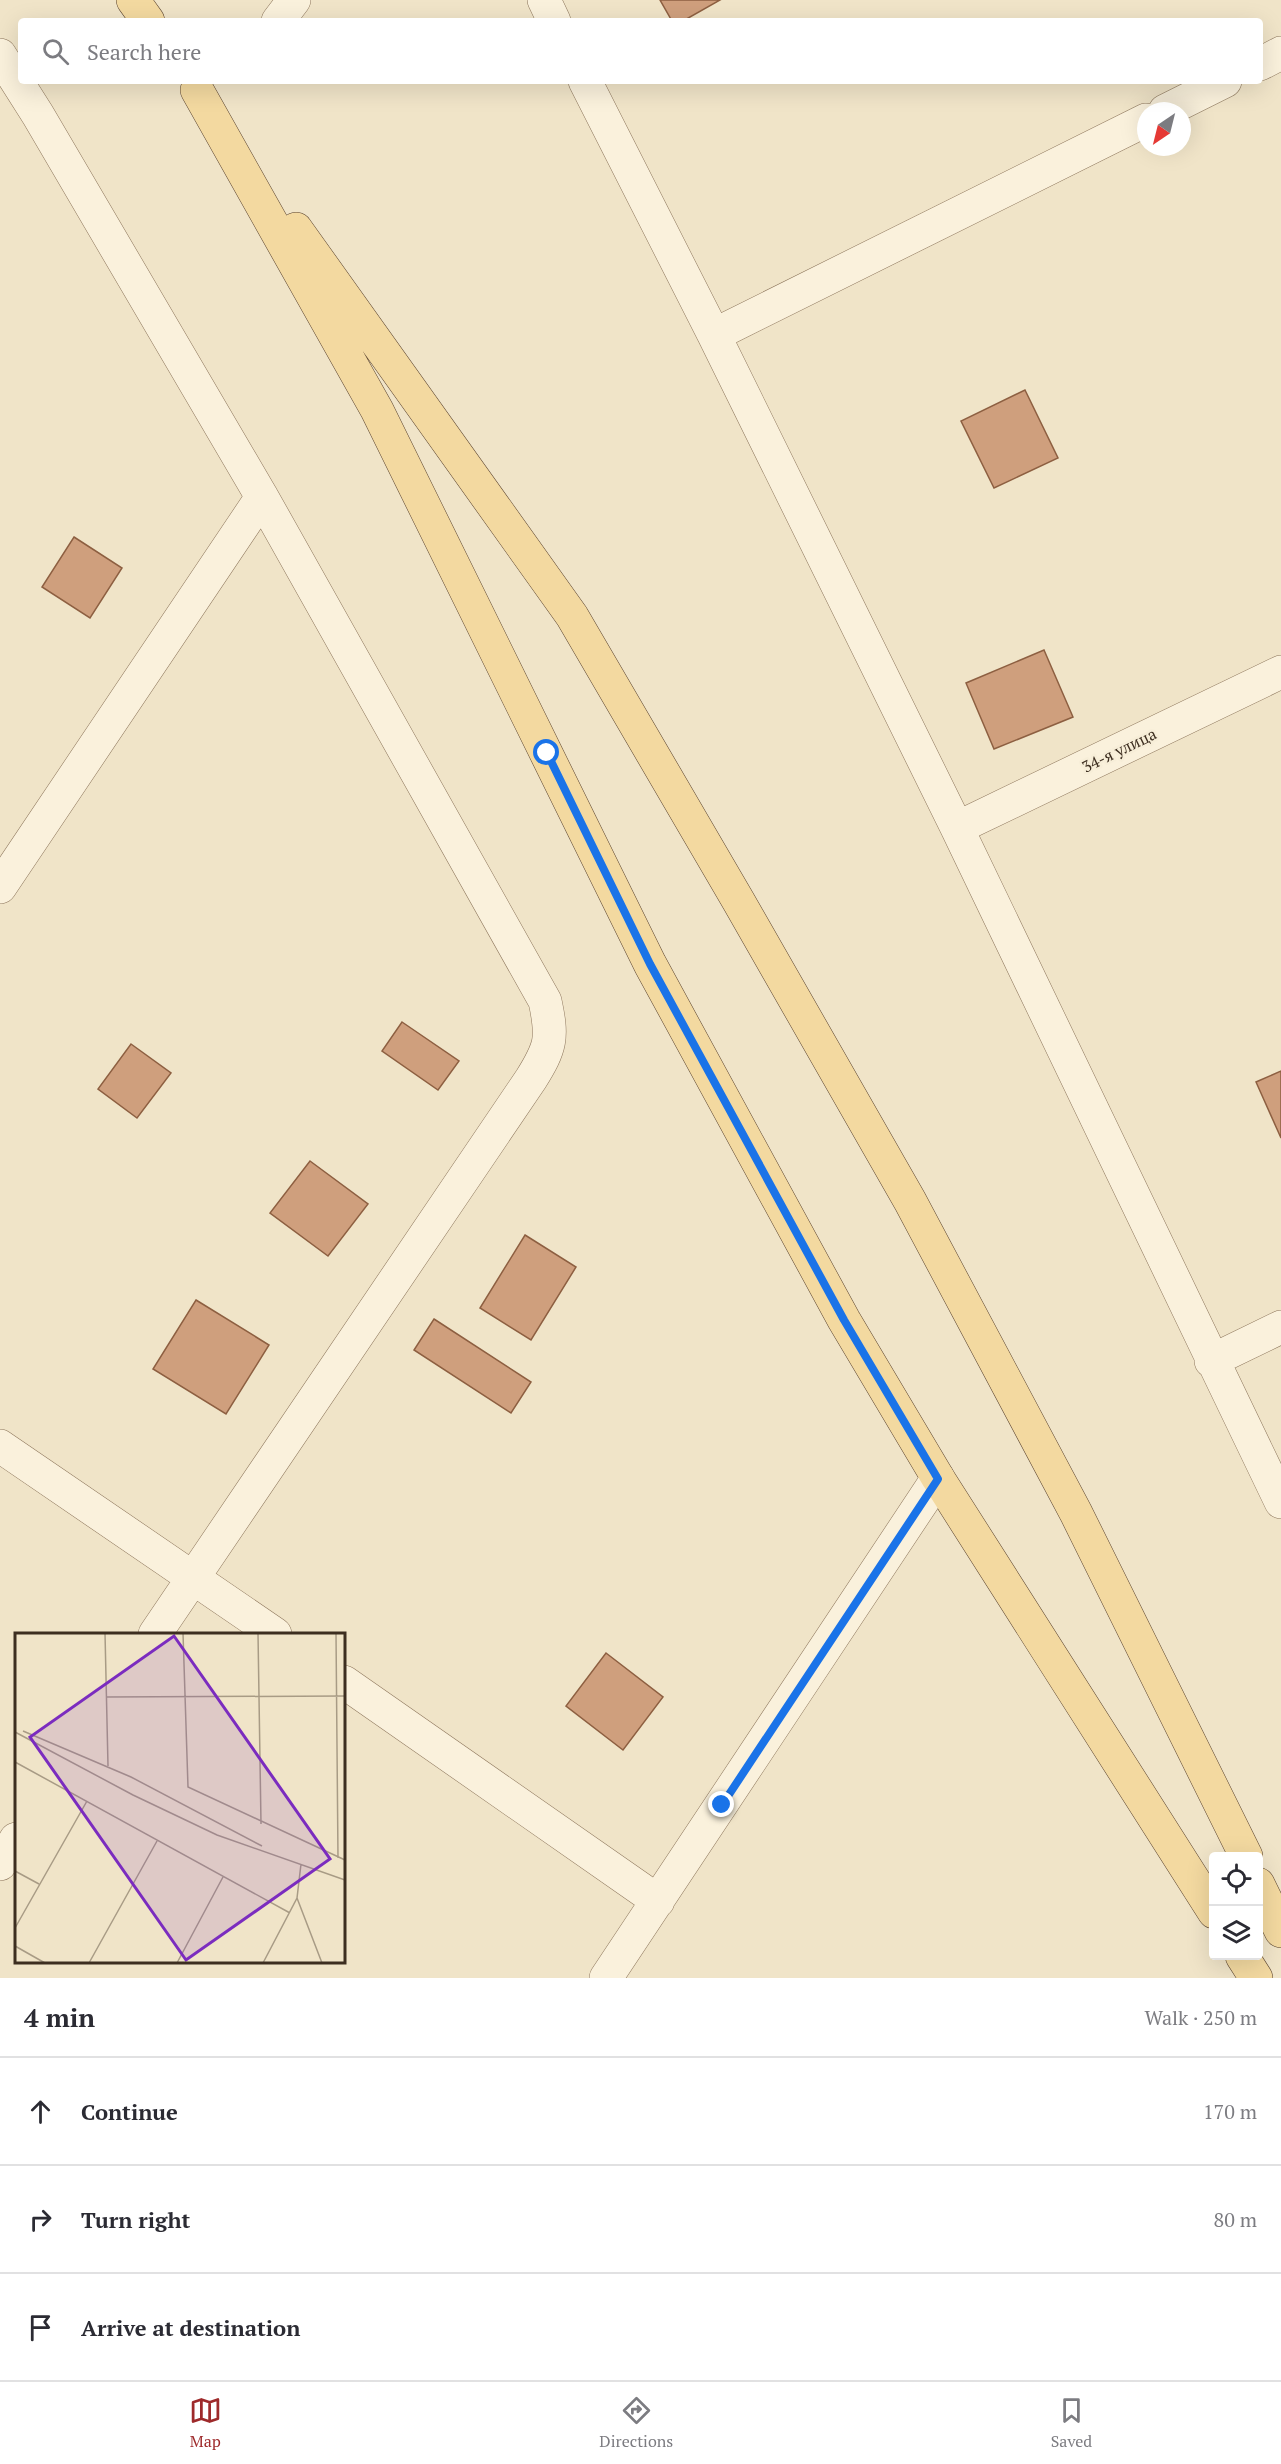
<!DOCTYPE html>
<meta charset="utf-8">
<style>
body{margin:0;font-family:"PT Serif",serif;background:#f2f2f3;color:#2b2b33}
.controls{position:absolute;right:18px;bottom:18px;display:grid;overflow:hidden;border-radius:6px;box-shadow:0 6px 24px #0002}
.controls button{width:54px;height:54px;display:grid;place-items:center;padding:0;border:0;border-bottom:2px solid #e1e1e2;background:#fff;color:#2b2b33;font:30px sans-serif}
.compass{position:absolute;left:1137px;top:102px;width:54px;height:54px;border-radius:50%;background:#fff;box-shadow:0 6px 24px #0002;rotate:215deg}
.stop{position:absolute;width:18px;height:18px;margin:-14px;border:4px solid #1a73e8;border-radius:50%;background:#fff}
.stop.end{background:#1a73e8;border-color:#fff;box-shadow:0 2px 6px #0008}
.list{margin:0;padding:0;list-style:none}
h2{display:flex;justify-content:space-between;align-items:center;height:78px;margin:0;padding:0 24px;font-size:26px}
h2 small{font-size:20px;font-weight:400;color:#7c7c81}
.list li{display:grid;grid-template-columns:39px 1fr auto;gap:18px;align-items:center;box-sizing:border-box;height:108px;padding:0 24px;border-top:2px solid #e1e1e2}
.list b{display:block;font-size:22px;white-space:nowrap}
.list em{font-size:20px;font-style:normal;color:#7c7c81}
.icon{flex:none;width:33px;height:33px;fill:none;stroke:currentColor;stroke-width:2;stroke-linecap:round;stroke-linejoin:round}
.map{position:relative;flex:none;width:1281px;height:1978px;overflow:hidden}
.search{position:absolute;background:#fff;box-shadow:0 6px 24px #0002;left:18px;right:18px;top:18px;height:66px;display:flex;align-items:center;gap:15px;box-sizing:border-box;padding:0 21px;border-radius:6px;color:#7c7c81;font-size:22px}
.sheet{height:402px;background:#fff}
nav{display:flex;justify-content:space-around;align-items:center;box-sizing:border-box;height:84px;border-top:2px solid #e1e1e2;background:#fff;font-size:16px;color:#7c7c81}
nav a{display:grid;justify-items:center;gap:3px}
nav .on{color:#9e2a2b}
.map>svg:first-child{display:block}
</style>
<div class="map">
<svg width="1281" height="1978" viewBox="0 0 1281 1978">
<rect width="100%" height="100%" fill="#f0e4c8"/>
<path fill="#cf9f7d" stroke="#8d5f41" stroke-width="1.5" d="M660,0H720L683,21H672Z
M1025,390L1058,458L994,488L961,421Z
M74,537L122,568L90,618L42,587Z
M1044,650L1073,717L994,749L966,683Z
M402,1022L459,1061L438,1090L382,1051Z
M131,1044L171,1073L137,1118L98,1089Z
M1281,1071V1138L1256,1082Z
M310,1161L368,1204L328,1256L270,1213Z
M525,1235L576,1267L531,1340L480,1308Z
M196,1300L269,1345L226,1414L153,1369Z
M434,1319L531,1382L511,1413L414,1350Z
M606,1653L663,1697L623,1750L566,1706Z"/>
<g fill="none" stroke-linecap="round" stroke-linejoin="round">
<defs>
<path id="minor" d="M544,0L554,21
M278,21L294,0
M0,55L38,115L262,497L545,1001C553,1038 551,1047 531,1079L155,1634
M1260,64L1281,53
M585,81L714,335L957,828L1281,1502
M1165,111L1225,81
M714,335L1146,120
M957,828L1281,672
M0,887L262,497
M1211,1361L1281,1327
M0,1446L275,1634
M344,1682L658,1901
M0,1864L16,1839
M606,1978L938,1478"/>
<path id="primary" d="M133,0L148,21
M197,90L377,410L650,964L844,1320L938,1478L1214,1912
M296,229L572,616L739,902L910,1201L1076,1513L1246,1856
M1258,1884L1281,1931
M1242,1956L1256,1978"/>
</defs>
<use href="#minor" stroke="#8d765c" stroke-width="34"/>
<use href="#primary" stroke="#5b4430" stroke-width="34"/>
<use href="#minor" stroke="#faf1dc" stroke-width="33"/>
<use href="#primary" stroke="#f3d9a0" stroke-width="33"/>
</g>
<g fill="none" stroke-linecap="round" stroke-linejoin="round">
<path stroke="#1a73e8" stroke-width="8" d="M547,753L650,964L844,1320L938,1479L722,1805"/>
</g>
<g text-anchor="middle" stroke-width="5" stroke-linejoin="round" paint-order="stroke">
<g font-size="16" fill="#3d2e20" stroke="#f7eed8">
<text transform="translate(1119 750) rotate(-26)" y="6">34-я улица</text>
</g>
</g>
<g transform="translate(15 1633)">
<rect width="330" height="330" fill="#f0e4c8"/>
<path fill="none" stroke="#a89b85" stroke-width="1.5" d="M90,0L93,133M168,0L173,154L330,227M243,0L246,191M321,0L323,225M91,64L330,63M8,98L116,144L247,213M0,99L118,162L202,202L330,247M0,129L275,280M0,238L24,251M282,265L307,330M0,295L72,168M0,313L30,330M74,330L142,208M162,330L208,244M248,330L282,265L286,231"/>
<path fill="#7b2cbf" fill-opacity="0.15" stroke="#7b2cbf" stroke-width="3" d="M159,3L315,226L171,327L15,104Z"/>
<rect width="330" height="330" fill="none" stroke="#3d2e20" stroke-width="3"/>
</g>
</svg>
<div class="controls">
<button><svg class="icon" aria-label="locate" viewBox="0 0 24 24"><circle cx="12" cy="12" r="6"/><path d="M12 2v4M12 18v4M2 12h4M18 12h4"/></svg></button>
<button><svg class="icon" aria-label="layers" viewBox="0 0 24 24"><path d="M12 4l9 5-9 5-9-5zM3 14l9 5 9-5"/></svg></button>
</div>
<svg class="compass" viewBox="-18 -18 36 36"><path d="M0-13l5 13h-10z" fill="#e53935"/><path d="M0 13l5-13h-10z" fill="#7c7c81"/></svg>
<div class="stop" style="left:547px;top:753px"></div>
<div class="stop end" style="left:722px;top:1805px"></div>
<div class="search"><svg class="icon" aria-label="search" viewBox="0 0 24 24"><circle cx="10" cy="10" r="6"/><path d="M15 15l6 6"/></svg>Search here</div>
</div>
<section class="sheet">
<h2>4 min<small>Walk · 250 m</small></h2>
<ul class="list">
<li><svg class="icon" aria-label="ahead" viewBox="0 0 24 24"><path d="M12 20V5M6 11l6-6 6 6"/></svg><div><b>Continue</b></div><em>170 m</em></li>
<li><svg class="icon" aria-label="right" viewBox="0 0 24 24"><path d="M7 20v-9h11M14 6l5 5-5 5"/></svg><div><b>Turn right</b></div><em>80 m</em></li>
<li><svg class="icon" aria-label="arrive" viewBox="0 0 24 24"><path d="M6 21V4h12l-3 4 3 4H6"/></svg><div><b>Arrive at destination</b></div></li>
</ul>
</section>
<nav>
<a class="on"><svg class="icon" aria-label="map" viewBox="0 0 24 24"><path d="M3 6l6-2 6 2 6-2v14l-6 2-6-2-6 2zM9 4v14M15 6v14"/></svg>Map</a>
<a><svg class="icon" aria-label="directions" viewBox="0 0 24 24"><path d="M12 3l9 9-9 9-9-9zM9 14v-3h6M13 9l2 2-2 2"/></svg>Directions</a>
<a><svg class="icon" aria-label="saved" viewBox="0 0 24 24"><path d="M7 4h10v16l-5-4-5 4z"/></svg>Saved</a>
</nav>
